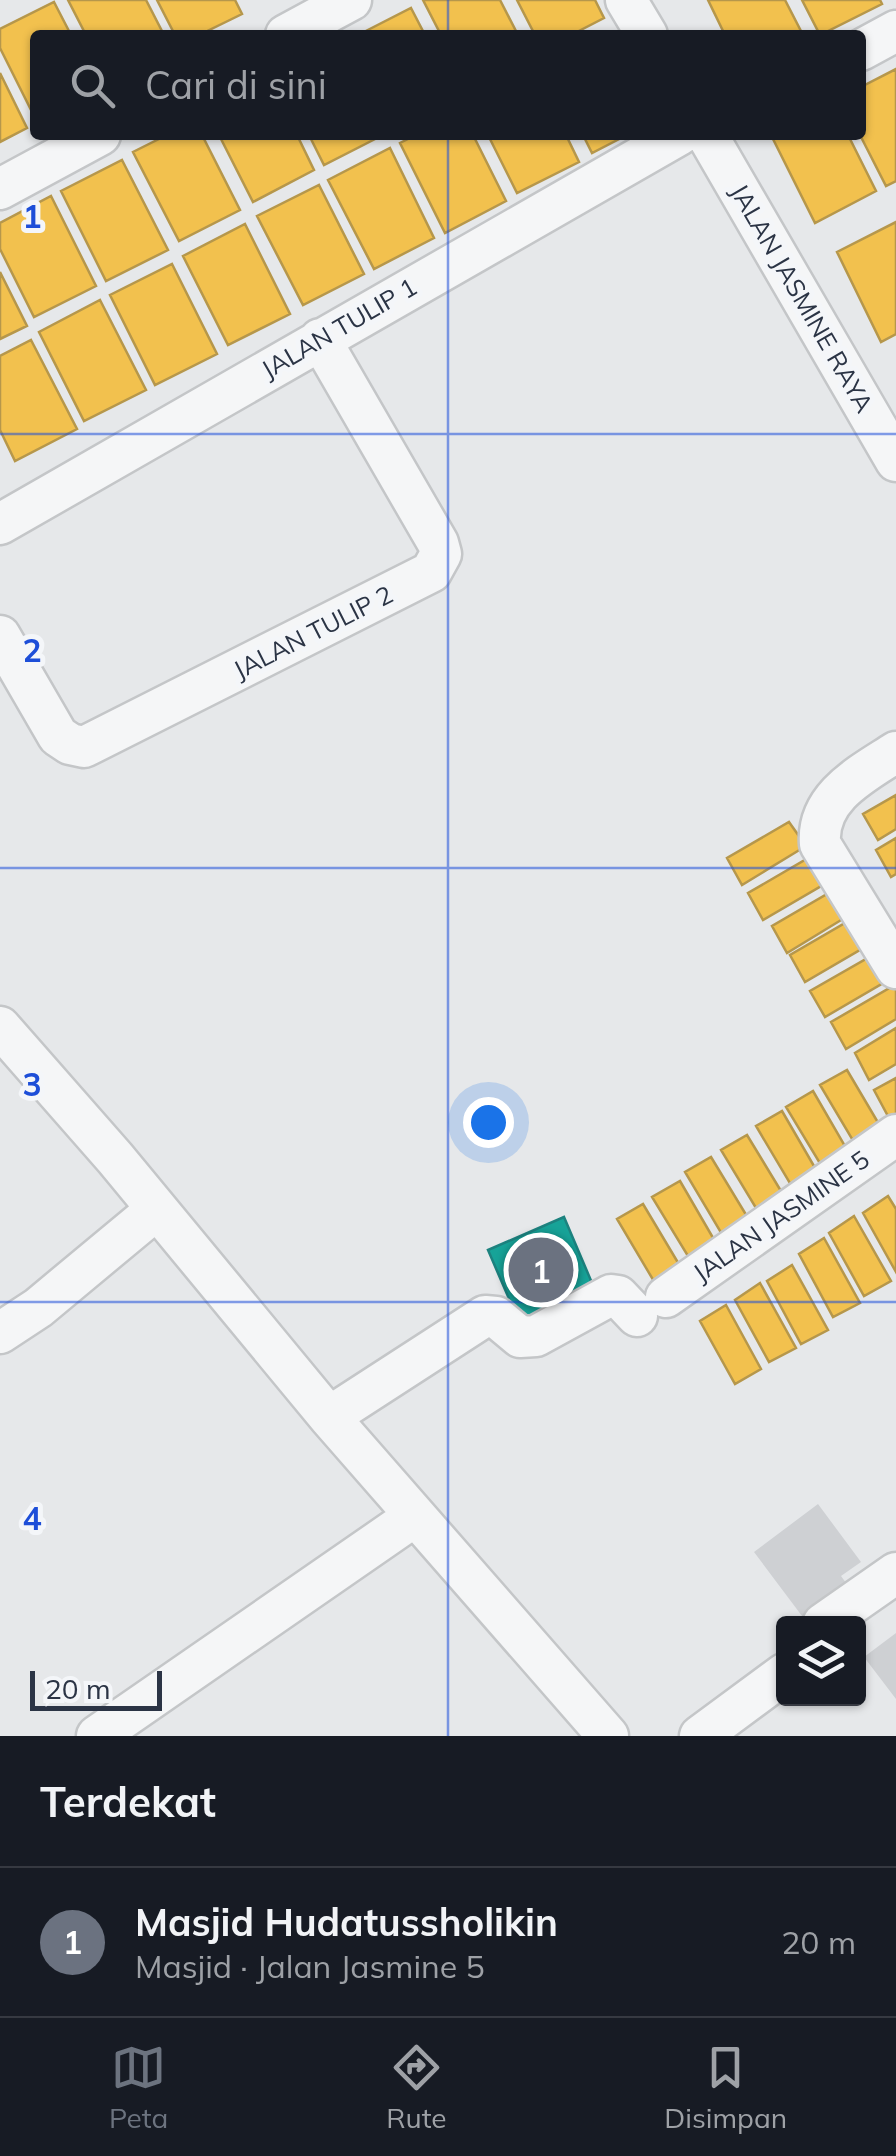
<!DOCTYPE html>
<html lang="id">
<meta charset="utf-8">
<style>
body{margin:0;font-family:Mulish,sans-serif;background:#20242c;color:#f1f3f6}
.controls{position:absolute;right:30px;bottom:30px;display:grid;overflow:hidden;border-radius:10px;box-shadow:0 2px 8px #0004}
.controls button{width:90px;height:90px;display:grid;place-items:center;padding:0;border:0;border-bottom:2px solid #363941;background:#171b24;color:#f1f3f6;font:50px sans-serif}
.scale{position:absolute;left:30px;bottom:25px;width:132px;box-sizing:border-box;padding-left:10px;border:5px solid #2b3445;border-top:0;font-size:28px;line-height:35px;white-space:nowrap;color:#2b3445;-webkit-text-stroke:8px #f4f6f9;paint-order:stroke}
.you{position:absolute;left:488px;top:1122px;width:35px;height:35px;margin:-25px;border:8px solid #fff;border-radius:50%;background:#1a73e8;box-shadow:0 0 0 15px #1a73e833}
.badge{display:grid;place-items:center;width:65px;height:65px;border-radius:50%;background:#6c737f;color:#fff;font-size:32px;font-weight:700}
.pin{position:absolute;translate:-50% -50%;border:5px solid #fff;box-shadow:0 2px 10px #0006}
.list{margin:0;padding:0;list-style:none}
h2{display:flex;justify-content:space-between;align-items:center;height:130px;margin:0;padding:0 40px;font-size:42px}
h2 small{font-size:32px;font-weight:400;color:#9ea1a6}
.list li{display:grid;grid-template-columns:65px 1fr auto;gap:30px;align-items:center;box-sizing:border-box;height:150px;padding:0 40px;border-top:2px solid #363941}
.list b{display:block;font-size:38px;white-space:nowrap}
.list p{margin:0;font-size:32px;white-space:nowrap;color:#9ea1a6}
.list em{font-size:32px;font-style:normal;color:#9ea1a6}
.icon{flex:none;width:55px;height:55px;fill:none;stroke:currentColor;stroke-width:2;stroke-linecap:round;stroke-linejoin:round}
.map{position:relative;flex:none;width:896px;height:1736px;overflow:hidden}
.search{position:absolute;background:#171b24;box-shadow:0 2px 8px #0004;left:30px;right:30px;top:30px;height:110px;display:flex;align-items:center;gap:25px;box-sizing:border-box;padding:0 35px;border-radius:10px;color:#9ea1a6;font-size:38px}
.sheet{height:280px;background:#171b24}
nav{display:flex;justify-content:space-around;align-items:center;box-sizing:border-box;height:140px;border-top:2px solid #363941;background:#171b24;font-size:28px;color:#9ea1a6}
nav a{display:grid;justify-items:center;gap:5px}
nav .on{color:#6c737f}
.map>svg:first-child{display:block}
</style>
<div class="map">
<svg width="896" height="1736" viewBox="0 0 896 1736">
<rect width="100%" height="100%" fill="#e6e8ea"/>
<path fill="#f2c14e" stroke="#b6974b" stroke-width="2.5" d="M68,0H146L164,35H86Z
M157,0H235L242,14L199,35H175Z
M423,0H500L518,35H441Z
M517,0H595L604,18L571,35H535Z
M708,0H785L803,35H725Z
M802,0H880L882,4L820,35Z
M54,2L71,35H35V118L0,48V29Z
M411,8L425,35H358Z
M896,69V181L886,186L860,135L861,87Z
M0,73L27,128L0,142Z
M167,135H202L240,210L179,241L133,152Z
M219,135H297L314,170L253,202Z
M309,135H383L324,165Z
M416,135H473L506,201L445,233L400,143Z
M488,135H566L579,162L517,193Z
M583,135H627L592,153Z
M771,135H848L876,191L815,223Z
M390,148L434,238L374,269L328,180Z
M122,160L168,250L106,281L61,191Z
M319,185L364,274L303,305L257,216Z
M51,196L96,286L34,317L0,249V223Z
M896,222V334L881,342L837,252Z
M245,224L290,314L228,345L183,256Z
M172,264L217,354L155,385L110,295Z
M0,272L27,326L0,339Z
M100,300L146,390L84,421L39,332Z
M31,340L77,429L15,461L0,430V356Z
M896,795V829L878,840L863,814Z
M789,822L806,846L742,885L727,858Z
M896,838V874L891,877L876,850Z
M810,857L828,882L763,920L748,893Z
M834,890L851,914L787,953L772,926Z
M852,919L870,944L805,982L790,955Z
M873,955L890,979L825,1017L810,991Z
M893,986L896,990V1019L846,1049L831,1022Z
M896,1028V1064L869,1080L855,1053Z
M847,1070L883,1131L858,1149L820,1085Z
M896,1078V1114L889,1118L874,1090Z
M813,1091L849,1153L824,1170L786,1107Z
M782,1111L818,1173L794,1190L756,1126Z
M747,1135L784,1196L759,1213L721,1150Z
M711,1157L748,1218L723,1236L685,1172Z
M680,1181L716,1243L691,1261L652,1197Z
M888,1196L896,1209V1272L863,1213Z
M643,1204L680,1266L655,1283L617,1219Z
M854,1216L891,1281L864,1296L829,1233Z
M824,1238L860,1303L833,1317L799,1254Z
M792,1265L828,1330L801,1344L767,1281Z
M760,1283L796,1348L769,1362L735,1300Z
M726,1305L761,1369L735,1384L700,1321Z"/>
<path fill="#17a398" stroke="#1d827f" stroke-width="2.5" d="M564,1217L595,1290L519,1322L488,1250Z"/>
<path fill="#ced0d3" d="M818,1504L861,1562L841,1576L849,1587L805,1620L754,1552Z
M896,1633V1699L864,1657Z"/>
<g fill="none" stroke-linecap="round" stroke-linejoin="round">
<defs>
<path id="minor" d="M626,0L647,35
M286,35L351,0
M861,50L896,31
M707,135L896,461
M0,189L100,135
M0,524L679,135
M0,636L58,736L70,744L84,747L431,572L441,554L438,543L320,339
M896,752C862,774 816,797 820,844L896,968
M0,1027L115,1158L329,1417L608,1736
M666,1297L896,1135
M0,1333L38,1308L157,1209
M329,1417L485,1316L496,1317L520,1337L536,1336L611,1295L618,1296L637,1316
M823,1624L896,1573
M97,1736L415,1516
M700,1736L784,1674"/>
</defs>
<use href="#minor" stroke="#c4c6c8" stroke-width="45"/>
<use href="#minor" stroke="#f5f6f7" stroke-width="40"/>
</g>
<path fill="none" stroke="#1d4ed8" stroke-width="2.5" stroke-opacity="0.55" d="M448,0V35M448,135V1736M0,434H896M0,868H896M0,1302H896"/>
<g text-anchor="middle" stroke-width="10" stroke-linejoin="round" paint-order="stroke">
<g font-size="25" fill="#2b3445" stroke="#f4f6f9">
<text transform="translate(802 298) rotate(60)" y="9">JALAN JASMINE RAYA</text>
<text transform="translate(339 328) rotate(-30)" y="9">JALAN TULIP 1</text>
<text transform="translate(313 632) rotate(-27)" y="9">JALAN TULIP 2</text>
<text transform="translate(781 1216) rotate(-35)" y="9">JALAN JASMINE 5</text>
</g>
</g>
<g font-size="32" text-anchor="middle" font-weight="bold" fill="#1d4ed8" stroke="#f4f6f9" stroke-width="10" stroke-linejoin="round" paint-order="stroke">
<text x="32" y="228">1</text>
<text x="32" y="662">2</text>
<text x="32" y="1096">3</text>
<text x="32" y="1530">4</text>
</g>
</svg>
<div class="controls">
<button><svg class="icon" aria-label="layers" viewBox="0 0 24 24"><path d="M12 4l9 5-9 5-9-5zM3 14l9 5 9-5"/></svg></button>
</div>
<div class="scale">20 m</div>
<div class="you"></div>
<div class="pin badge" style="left:541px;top:1270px;background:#6b7280">1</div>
<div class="search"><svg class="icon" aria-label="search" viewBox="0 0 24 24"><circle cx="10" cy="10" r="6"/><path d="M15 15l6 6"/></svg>Cari di sini</div>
</div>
<section class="sheet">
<h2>Terdekat<small></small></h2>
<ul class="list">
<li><span class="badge" style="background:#6b7280">1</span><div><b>Masjid Hudatussholikin</b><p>Masjid · Jalan Jasmine 5</p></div><em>20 m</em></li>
</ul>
</section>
<nav>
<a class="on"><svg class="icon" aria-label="map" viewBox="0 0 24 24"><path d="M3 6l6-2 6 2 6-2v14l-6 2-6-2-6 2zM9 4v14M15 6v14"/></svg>Peta</a>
<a><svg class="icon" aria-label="directions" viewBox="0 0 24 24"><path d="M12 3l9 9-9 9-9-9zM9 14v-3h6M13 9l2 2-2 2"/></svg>Rute</a>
<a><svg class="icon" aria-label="saved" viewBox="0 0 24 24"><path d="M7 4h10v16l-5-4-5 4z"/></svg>Disimpan</a>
</nav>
